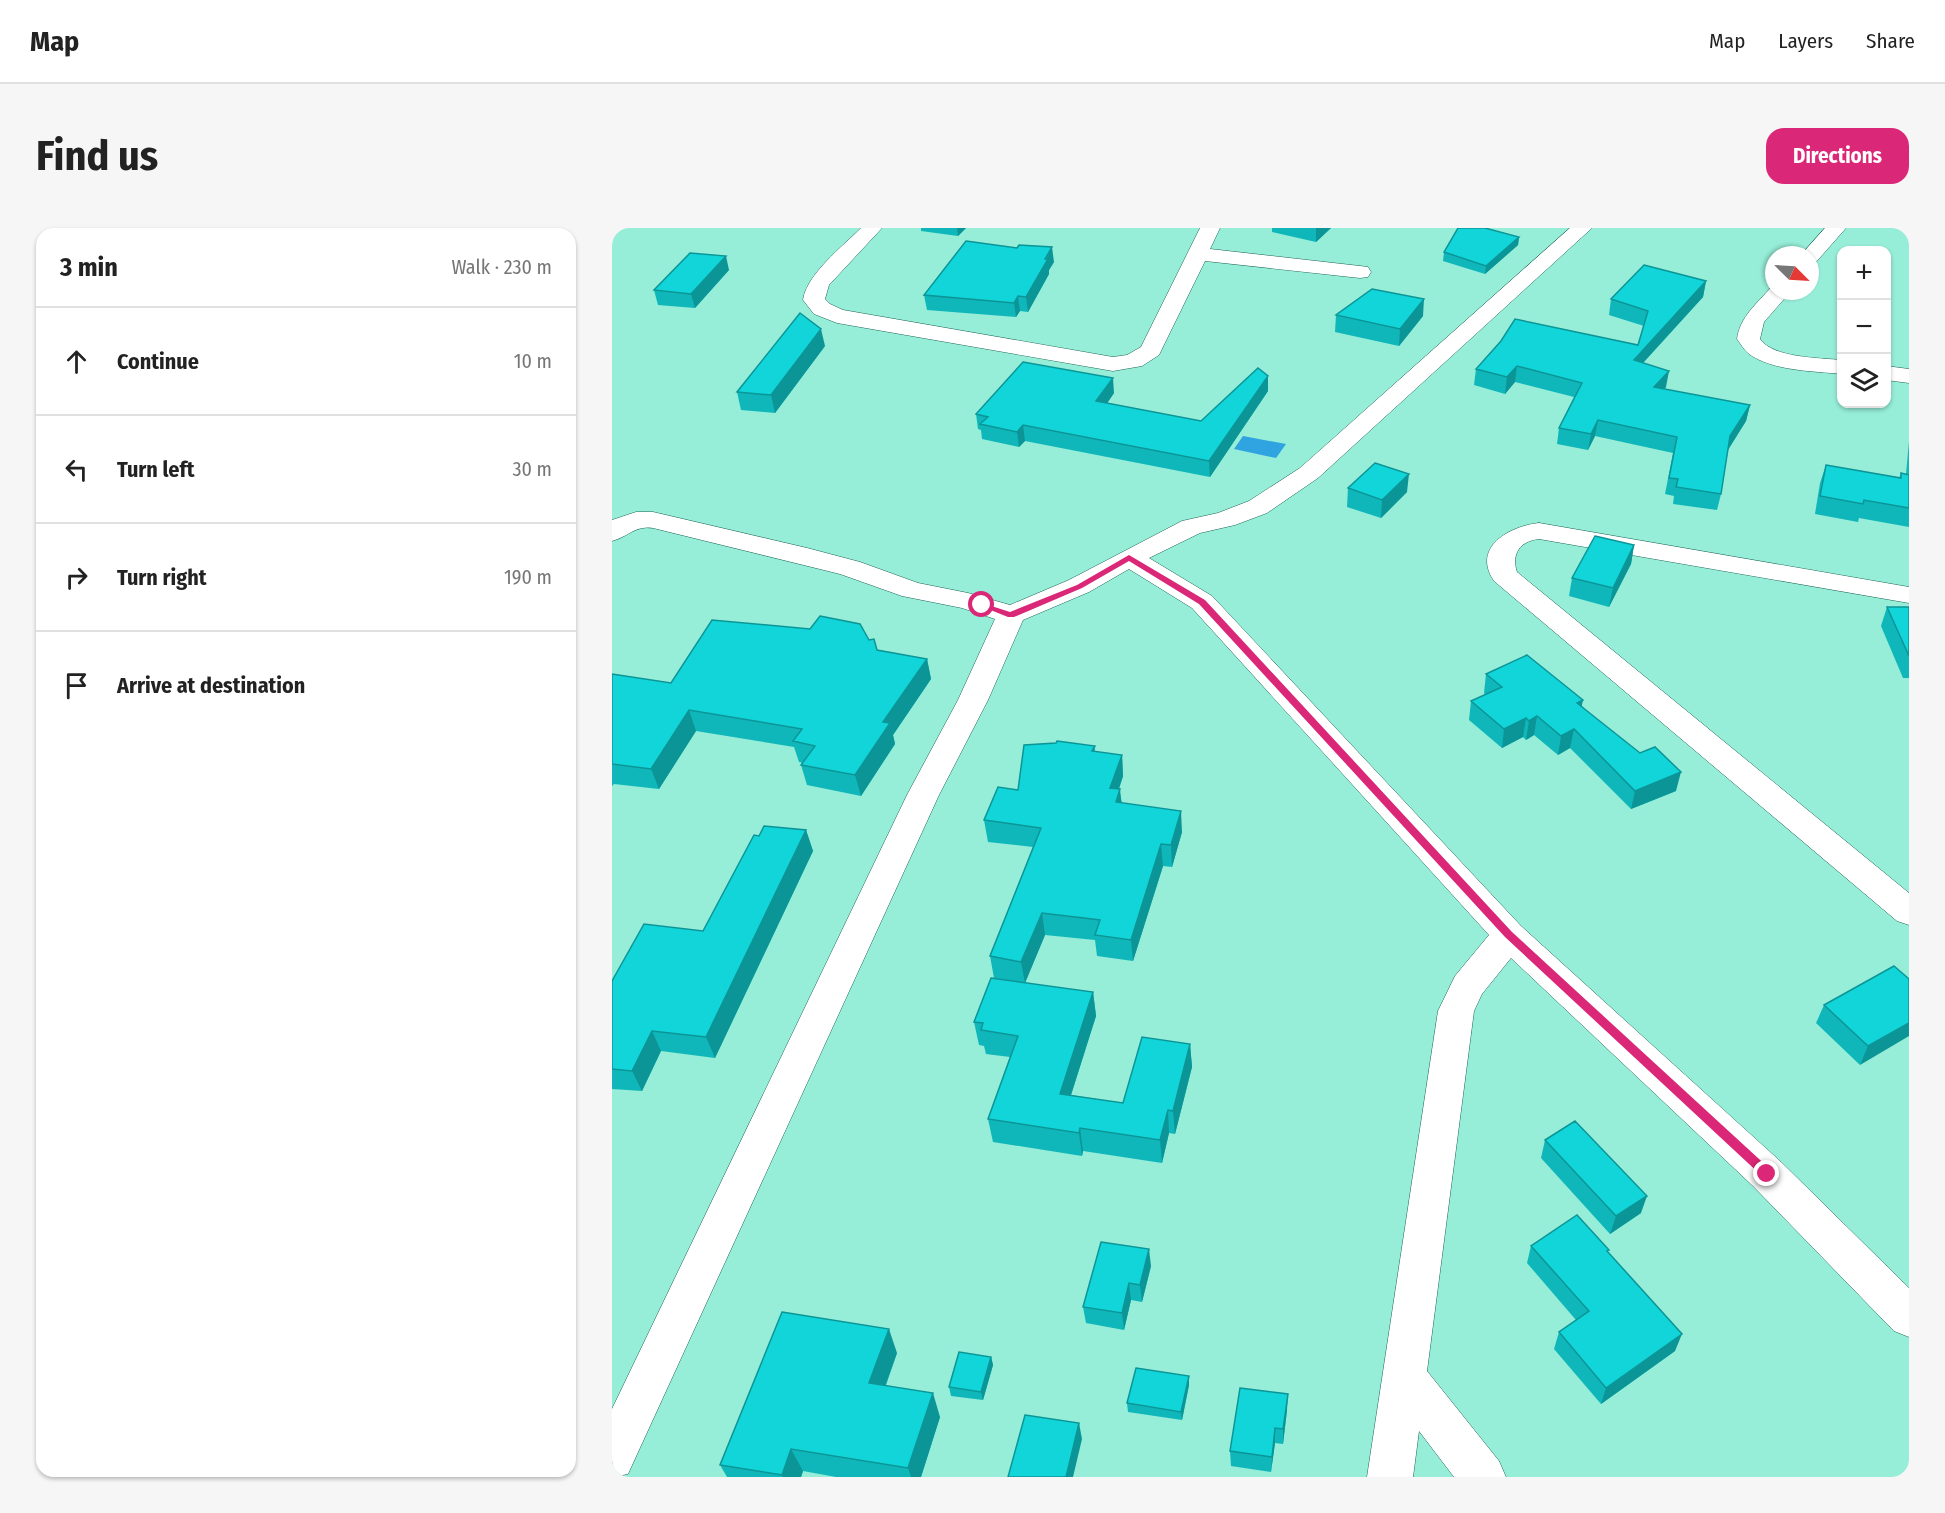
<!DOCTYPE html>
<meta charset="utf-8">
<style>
body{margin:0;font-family:"Fira Sans Condensed",sans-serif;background:#f6f6f6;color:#222}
.controls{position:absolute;right:18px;top:18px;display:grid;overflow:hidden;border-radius:12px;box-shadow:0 2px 4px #0004}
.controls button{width:54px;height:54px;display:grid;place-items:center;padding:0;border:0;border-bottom:2px solid #e0e0e0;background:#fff;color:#222;font:30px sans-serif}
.compass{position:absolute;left:1153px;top:18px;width:54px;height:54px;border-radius:50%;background:#fff;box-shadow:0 2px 4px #0004;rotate:114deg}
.stop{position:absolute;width:18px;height:18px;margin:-14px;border:4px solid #db2777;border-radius:50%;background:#fff}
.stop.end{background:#db2777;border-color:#fff;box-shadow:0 2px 6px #0008}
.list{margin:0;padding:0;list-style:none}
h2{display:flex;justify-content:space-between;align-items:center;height:78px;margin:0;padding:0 24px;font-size:26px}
h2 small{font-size:20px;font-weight:400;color:#767676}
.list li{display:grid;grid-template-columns:39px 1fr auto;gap:18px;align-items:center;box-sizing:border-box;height:108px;padding:0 24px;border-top:2px solid #e0e0e0}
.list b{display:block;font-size:22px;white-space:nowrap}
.list em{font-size:20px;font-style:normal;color:#767676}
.icon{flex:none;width:33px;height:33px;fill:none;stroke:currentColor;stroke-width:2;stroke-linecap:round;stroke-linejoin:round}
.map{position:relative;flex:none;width:1297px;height:1249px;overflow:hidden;border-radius:18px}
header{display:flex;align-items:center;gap:36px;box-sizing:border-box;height:84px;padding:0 30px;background:#fff;border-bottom:2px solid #e0e0e0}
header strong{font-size:28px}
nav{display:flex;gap:33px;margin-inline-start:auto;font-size:21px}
.intro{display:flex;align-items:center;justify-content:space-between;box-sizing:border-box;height:144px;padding:0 36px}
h1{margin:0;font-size:42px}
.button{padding:15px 27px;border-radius:18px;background:#db2777;color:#fff;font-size:21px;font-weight:700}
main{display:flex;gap:36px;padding:0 36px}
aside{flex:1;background:#fff;border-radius:18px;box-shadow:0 2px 4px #0004}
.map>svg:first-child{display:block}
</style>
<header>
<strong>Map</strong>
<nav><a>Map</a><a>Layers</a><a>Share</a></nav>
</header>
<div class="intro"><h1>Find us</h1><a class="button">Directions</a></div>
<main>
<aside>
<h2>3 min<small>Walk · 230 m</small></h2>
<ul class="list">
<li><svg class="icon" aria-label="ahead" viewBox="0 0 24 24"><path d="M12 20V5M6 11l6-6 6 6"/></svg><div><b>Continue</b></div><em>10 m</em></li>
<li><svg class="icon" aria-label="left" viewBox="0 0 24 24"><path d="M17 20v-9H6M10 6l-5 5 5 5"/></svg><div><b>Turn left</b></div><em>30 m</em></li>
<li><svg class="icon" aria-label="right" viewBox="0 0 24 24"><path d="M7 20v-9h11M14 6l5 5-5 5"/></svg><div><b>Turn right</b></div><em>190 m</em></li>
<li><svg class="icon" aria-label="arrive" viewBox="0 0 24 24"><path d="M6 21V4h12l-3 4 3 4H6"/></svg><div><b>Arrive at destination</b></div></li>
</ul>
</aside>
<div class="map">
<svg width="1297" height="1249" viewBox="0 0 1297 1249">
<rect width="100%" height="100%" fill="#96edd8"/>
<path fill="#30a4e0" d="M631,208L674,216L664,230L622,221Z"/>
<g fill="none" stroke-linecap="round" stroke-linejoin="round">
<defs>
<path id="minor" d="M249,0H270L217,57L213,71L218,76L231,82L501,129L515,127L529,119L588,0H608L598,21L748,38L756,39L759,44L756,49L748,50L593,33L547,127L530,138L501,143L225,95L202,86L191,72C194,47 231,18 249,0Z
M958,0H980L706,250L655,285L623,297L588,305L537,330L600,368L909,698L1169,934L1297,1060V1109L1282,1103L1141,958L899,730L870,766L862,783L815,1143L887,1233L894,1249H842L807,1203L801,1249H755L826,783L843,748L877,707L580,380L517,341L477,364L411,392L376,472L327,567L16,1246L0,1249V1181L295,567L346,472L383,391L350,380L290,368L228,346L41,300C23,297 16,309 0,313V292L24,284H41L195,320L248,334L306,355L356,365L398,377L457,352L570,293L606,285L637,273L688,240Z
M1213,0H1234L1205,33L1198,35V27H1189Z
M1160,58L1162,63H1179L1152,94L1148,111C1161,130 1208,130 1230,132V146C1201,143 1161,143 1137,126C1132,122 1129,116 1125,111C1128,88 1146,75 1160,58Z
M1274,138L1297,141V155L1274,152Z
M927,295L1297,359V375L927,311C908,313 899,326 905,344L1297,665V697L1285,693L882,353C859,319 898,298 927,295Z"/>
</defs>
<use href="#minor" stroke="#1e6355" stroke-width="1"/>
<use href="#minor" fill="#fff" fill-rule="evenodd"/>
</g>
<path fill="#0fb7ba" d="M309,0H354L346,8L309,3Z
M660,0H719L704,14L660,4Z
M907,9L906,17L873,46L831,33L832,24Z
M442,34L437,42V46L416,84L408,83L404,89L315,82L312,67Z
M117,42L83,80L46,77L42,62Z
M1094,53L1091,69L1031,135L1054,159L1052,161L1138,177L1134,193L1116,222L1109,266L1105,282L1061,276L1062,268L1053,266L1061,225L983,208L976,222L945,216L947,200L962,169L903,154L893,166L862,157L864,141L1026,117L1032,98L997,87L999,71Z
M724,87L811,88L787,118L723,104Z
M213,118L163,185L129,182L125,164Z
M656,148V163L598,249L413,213L407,219L370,211L369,202L366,201L364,186L502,165L495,175L589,193Z
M1297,213V299L1247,290L1246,294L1203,286L1208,255L1214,237L1287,250L1289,245L1294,246Z
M736,260L795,264L769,290L735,279Z
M1022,317L1019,336L997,379L957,368L960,350Z
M1275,379H1297V450H1291L1269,398Z
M257,412L265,422L315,431L319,451L281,507L283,516L249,568L195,557L189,537L191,535L187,534L182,519L84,503L47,561L2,556L0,558V446L59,455Z
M874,446L970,478L1064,563L1019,581L958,520L946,527L922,507L914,512L911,509L890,520L857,492L859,473L874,467L872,465Z
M483,518V524L510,527L511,548L507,561L510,575L570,604L560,639L551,638L521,733L485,728L483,712L433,707L413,755L481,764L484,788L459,867L511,875L578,816L580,839L563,906L557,905L550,935L471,923L470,928L381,914L376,891L398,829L374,826L372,818L367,817L362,794L406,754L382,750L378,728L421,619L376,614L372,592L406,562Z
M194,602L201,623L103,830L49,823L30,863L0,861V753L91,703L147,608Z
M1297,751L1248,837L1204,795L1212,777Z
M933,912L1029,985L998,1006L929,930Z
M919,1018L996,1025L1063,1123L989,1176L942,1121L947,1104L964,1092L915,1035Z
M539,1038L530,1074L519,1072L512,1102L474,1095L471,1079Z
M285,1125L274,1157L328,1189L309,1249H224L191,1243L189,1249H115L108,1237Z
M379,1129L381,1137L371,1172L339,1168L337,1159Z
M577,1157L570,1192L516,1184L515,1175Z
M675,1182L671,1216L663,1215L659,1244L619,1238L618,1223Z"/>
<path fill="#0c9597" d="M345,0H354L346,8Z
M704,0H719L704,14Z
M907,9L906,17L873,46L874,38Z
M440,19L442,34L437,42V46L416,84L414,69Z
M114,28L117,42L83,80L79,66Z
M1094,53L1091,69L1019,148L1022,132Z
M406,68L408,83L404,89L402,75Z
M812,71L811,88L787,118L788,101Z
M209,101L213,118L163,185L159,167Z
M905,138L903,154L893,166L895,149Z
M1057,143L1054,159L1039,175L1042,159Z
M656,148V163L598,249L597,233Z
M501,150L502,165L486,189L484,173Z
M1138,177L1134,193L1114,225L1118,208Z
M986,192L983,208L976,222L979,206Z
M411,197L413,213L407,219L405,204Z
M797,246L795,264L769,290L770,272Z
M1022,317L1019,336L997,379L1001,360Z
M315,431L319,451L281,507L283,516L249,568L243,547L271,494Z
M971,472L967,491L965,475Z
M77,482L84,503L47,561L39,541Z
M925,488L922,507L914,512L917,493Z
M914,490L911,509L890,520L892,501Z
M962,501L958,520L946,527L949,508Z
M510,527L511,548L500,581L498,560Z
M1069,544L1064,563L1019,581L1023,563Z
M508,561L510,582L504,574Z
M569,583L570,604L560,639L559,617Z
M194,602L201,623L103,830L94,809Z
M549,616L551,638L521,733L519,712Z
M430,685L433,707L413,755L409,734Z
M481,764L484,788L452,889L448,866Z
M1297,795V808L1248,837L1256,818Z
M40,803L49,823L30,863L20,843Z
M578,816L580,839L563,906L561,883Z
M556,882L557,905L550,935L548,912Z
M468,900L471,923L470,928L467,905Z
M1035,968L1029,985L998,1006L1004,988Z
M537,1021L539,1038L530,1074L528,1057Z
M517,1055L519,1072L512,1102L510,1085Z
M277,1101L285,1125L266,1178L257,1155Z
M1070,1106L1063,1123L989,1176L994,1160Z
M379,1129L381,1137L371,1172L369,1164Z
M577,1148V1157L570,1192L569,1184Z
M321,1165L328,1189L309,1249H299L296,1240Z
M676,1166L675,1182L671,1216V1201Z
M467,1195L470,1211L461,1249H454Z
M663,1200V1215L659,1244L660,1229Z
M179,1221L191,1243L189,1249H171L170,1247Z"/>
<path fill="#11d5d8" stroke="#0c9597" stroke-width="1.5" d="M846,0H873L907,9L874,38L832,24Z
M354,13L405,20L407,17L440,19L433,31H436L414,69L406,68L402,75L312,67Z
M78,25L114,28L79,66L42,62Z
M1032,37L1094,53L1022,132L1057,143L1042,159L1138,177L1118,208L1109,266L1064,259L1066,251L1057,250L1065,209L986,192L979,206L947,200L970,155L905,138L895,149L864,141L889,113L903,91L1026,117L1036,83L999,71Z
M760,61L812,71L788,101L724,87Z
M188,85L209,101L159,167L125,164Z
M411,134L501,150L484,173L589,193L646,140L656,148L597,233L411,197L405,204L368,196L376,189L364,186Z
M763,235L797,246L770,272L736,260Z
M1214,237L1289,250V245L1297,247V280L1252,272L1251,276L1208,268Z
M983,308L1022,317L1001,360L960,350Z
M1275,379H1297V428Z
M208,388L248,396L257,412L262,411L265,422L315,431L271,494L278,495L243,547L189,537L203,518L181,513L190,501L77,482L39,541L0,536V446L59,455L100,392L198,401Z
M915,427L971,472L965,475L1028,525L1043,519L1069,544L1023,563L962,501L949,508L925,488L917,493L914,490L892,501L859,473L890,459L874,446Z
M445,513L483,518L480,523L510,527L498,560L508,561L504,574L569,583L559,617L549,616L519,712L483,707L488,692L430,685L409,734L378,728L429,600L372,592L386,559L406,562L412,517L444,515Z
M152,598L194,602L94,809L40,803L20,843L0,841V753L32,696L91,703L142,607L147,608Z
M1282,738L1297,751V795L1256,818L1212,777Z
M379,750L481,764L448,866L511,875L530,809L578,816L561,883L556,882L548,912L468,900L467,905L376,891L406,808L369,802L371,795L362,794Z
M963,893L1035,968L1004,988L933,912Z
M965,987L997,1022L995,1023L1070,1106L994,1160L947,1104L977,1083L919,1018Z
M489,1014L537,1021L528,1057L517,1055L510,1085L471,1079Z
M170,1084L277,1101L257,1155L321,1165L296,1240L179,1221L170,1247L108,1237Z
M347,1124L379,1129L369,1164L337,1159Z
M524,1140L577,1148L569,1184L515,1175Z
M628,1160L676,1166L671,1201L663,1200L660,1229L618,1223Z
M413,1187L467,1195L454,1249H396Z"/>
<path fill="#db2777" d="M517,327L593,372L900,704L1159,942V949H1151L893,709L587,376L517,333L470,360L402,389H396L366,377L370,375L398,384L465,357Z"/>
</svg>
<div class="controls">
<button>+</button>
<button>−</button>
<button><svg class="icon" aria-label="layers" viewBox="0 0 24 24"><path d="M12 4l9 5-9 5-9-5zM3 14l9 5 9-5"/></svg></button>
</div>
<svg class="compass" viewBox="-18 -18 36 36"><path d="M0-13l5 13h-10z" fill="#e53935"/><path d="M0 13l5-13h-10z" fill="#767676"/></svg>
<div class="stop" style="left:370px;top:377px"></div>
<div class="stop end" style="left:1155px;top:946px"></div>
</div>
</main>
